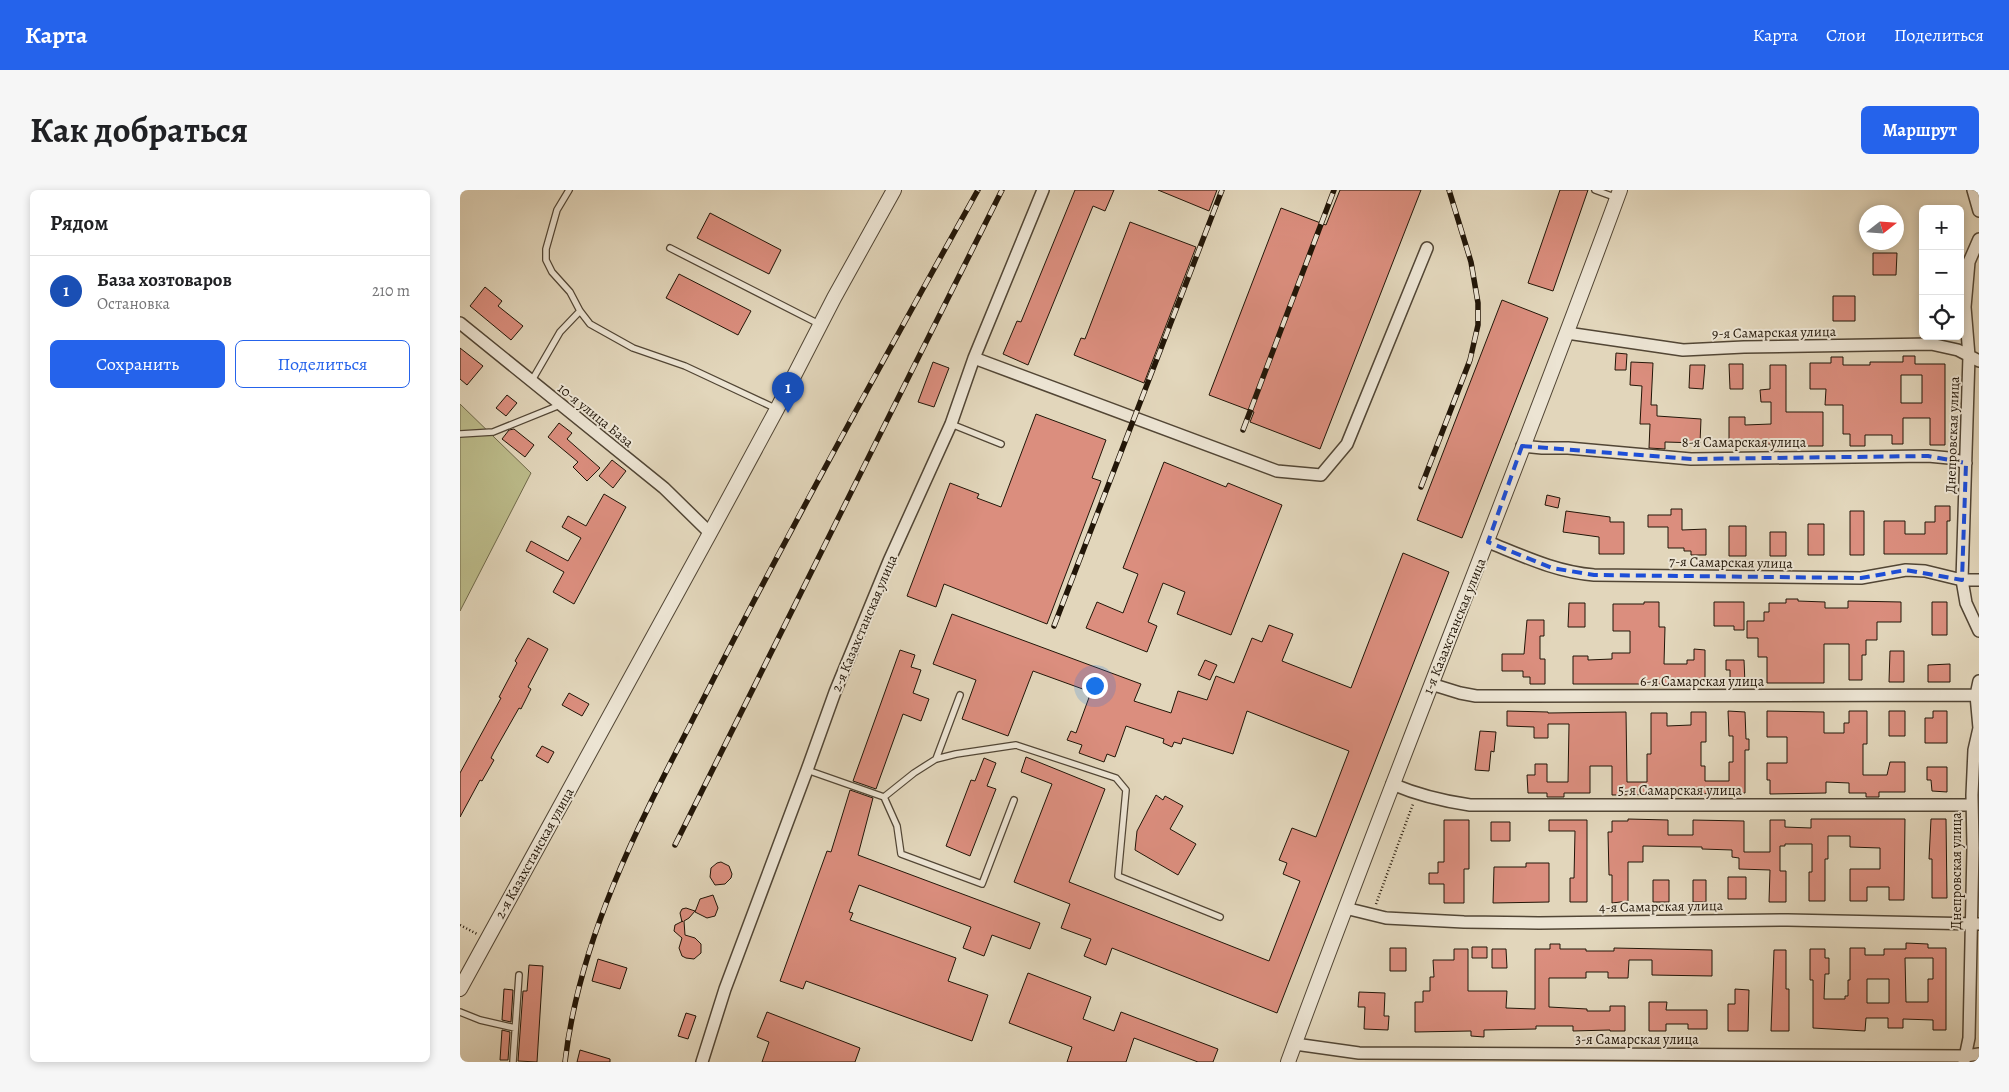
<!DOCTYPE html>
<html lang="ru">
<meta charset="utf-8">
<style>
body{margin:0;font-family:Alegreya,serif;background:#f6f6f6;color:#202124}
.controls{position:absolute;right:15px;top:15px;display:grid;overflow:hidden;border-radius:8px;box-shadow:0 2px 8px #0003}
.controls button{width:45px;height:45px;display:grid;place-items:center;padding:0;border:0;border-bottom:1px solid #e0e0e0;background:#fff;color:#202124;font:25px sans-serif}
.compass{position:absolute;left:1399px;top:15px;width:45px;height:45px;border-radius:50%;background:#fff;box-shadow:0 2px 8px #0003;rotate:73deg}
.you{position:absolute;left:634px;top:495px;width:18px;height:18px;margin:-12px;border:4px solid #fff;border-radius:50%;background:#1a73e8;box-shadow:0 0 0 8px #1a73e833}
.badge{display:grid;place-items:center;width:32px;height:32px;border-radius:50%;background:#2563eb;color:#fff;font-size:16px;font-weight:700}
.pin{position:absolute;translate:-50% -41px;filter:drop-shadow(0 1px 2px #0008)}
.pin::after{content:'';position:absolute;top:26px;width:18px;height:15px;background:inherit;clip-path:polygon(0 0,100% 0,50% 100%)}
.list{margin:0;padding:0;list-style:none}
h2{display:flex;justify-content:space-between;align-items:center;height:65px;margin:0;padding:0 20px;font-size:21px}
h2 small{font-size:16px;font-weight:400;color:#757577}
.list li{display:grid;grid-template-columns:32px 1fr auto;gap:15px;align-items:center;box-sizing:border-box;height:70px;padding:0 20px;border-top:1px solid #e0e0e0}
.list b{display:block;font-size:19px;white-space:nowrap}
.list p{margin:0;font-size:16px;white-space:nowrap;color:#757577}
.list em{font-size:16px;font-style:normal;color:#757577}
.actions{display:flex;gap:10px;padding:15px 20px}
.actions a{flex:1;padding:11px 0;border:1px solid #2563eb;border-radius:8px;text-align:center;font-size:18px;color:#2563eb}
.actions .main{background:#2563eb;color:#fff}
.icon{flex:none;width:28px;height:28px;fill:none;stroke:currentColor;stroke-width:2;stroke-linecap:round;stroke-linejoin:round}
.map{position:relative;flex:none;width:1519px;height:872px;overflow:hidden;border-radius:8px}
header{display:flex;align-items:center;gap:30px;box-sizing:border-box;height:70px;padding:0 25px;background:#2563eb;color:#fff}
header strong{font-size:24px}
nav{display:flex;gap:28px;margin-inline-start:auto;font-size:18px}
.intro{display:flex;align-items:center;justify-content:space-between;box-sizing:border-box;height:120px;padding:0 30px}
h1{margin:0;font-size:35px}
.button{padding:12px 22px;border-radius:8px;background:#2563eb;color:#fff;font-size:18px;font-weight:700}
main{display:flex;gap:30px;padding:0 30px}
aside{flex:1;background:#fff;border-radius:8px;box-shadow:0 2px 8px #0003}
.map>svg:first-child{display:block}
</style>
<header>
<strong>Карта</strong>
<nav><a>Карта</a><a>Слои</a><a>Поделиться</a></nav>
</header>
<div class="intro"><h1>Как добраться</h1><a class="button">Маршрут</a></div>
<main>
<aside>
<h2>Рядом<small></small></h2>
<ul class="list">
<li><span class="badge" style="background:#1a4fb4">1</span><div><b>База хозтоваров</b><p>Остановка</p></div><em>210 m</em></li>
</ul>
<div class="actions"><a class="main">Сохранить</a><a>Поделиться</a></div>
</aside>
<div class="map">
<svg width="1519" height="872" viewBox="0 0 1519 872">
<rect width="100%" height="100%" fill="#e2d6bb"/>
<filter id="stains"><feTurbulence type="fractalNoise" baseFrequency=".004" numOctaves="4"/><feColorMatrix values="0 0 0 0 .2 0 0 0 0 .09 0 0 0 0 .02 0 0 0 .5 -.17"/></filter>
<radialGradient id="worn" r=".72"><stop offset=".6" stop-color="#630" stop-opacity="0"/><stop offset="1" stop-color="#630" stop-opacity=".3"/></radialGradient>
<path fill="#bcbc8b" stroke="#6f694a" d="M0,214L71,283L0,421Z"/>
<path fill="#db8e7e" stroke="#221608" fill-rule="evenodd" d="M615,0H654L645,21L633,16L568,175L543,164L557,131L561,132Z
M698,0H757L749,21Z
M880,0H961L860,259L790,232L794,222L749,205L821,18L866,35Z
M1100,0H1128L1093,101L1068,93Z
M250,23L321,60L309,84L237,48Z
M670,32L736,57L684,193L614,165L621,148L625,149Z
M1413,63H1437L1436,85H1413Z
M219,84L291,121L278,145L206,108Z
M25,97L42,111L38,116L63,136L51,150L10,116Z
M1373,106H1395V131H1373Z
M1042,110L1088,128L1002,348L957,330Z
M0,158L23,176L7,195L0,189Z
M1156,163L1167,164L1166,180H1155Z
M1443,166H1455V174H1485V255H1470V228H1443V254H1432V245H1405V256H1390V244H1383V215H1365L1366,199H1350V173H1371V167H1383V175H1410V172H1443ZM1441,185H1462V213H1441Z
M473,172L489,178L474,217L458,212Z
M1171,172L1193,173L1191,215H1197V226L1241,229L1240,253L1205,252V259L1189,258L1190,234H1180L1182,196L1170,195Z
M1269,174H1283V199H1270Z
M1230,175H1245L1243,199L1229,198Z
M1310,175H1326V222H1363V256H1311V254L1269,255V227H1285V235L1311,234V212H1301L1300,200L1310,199Z
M47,205L57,213L46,226L36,218Z
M576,224L646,250L632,288L641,291L587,434L484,394L476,417L447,406L490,293L519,304L517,308L541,317Z
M99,233L112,243L107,249L140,278L127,291L113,277L118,272L88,247Z
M54,239L74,255L65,267L42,249L49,240Z
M152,270L166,281L153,298L139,286Z
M704,272L766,297L768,293L822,315L771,445L717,424L725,402L703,393L688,432L697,436L687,462L626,438L637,412L663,423L678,384L663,378Z
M144,304L166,317L114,414L93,402L104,382L66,361L71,351L108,371L121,348L102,337L108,326L126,336Z
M1087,305L1100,308L1098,318L1085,315Z
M1475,316H1490V331H1487V364H1424V331H1445V344H1465V332H1475Z
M1211,319H1222V340L1246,339V365H1231V361H1224V358H1208V337H1188V325H1211Z
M1106,321L1150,327V332H1164V364H1139V347L1103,342Z
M1390,321H1404V365H1390Z
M1348,334H1364V365H1348Z
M1269,336H1286V366H1269Z
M1310,342H1326V366H1310Z
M943,363L989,382L817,823L652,758L646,775L624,766L631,749L601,738L610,714L554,692L592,594L561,582L566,567L645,599L609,692L809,771L840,691L823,684L827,673L819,670L832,638L856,647L889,561L787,521L773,564L723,548L721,554L714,552L712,557L703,553L704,549L666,536L655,567L647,564L644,572L619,563L622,555L607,550L611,541L616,543L631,502L573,481L548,546L502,529L516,490L473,474L492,424L681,494L674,511L711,523L718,501L747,510L756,486L774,493L792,448L802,452L809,435L833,444L822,471L891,498Z
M1326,409H1338V411L1365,412V418H1388V411L1441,412V432H1417V450H1406V465H1402V490H1389V454H1364V493H1307V467H1298V448H1287V431H1304V422H1309V413H1326Z
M1184,412H1199V437H1205L1204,474H1227V470H1234V459L1245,460V494H1113V466H1128V470L1152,469V463H1170V441H1153V414H1184Z
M1254,412H1284V440H1274V436H1254Z
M1472,412H1487V445H1472Z
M1109,413H1125V437H1108Z
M1067,430H1084V446H1080V469H1085V494H1070V487H1063V481H1042V464H1064Z
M68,448L88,459L68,497L71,499L61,519L59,518L34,562L31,568L34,570L22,591L20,590L0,627V583L41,508L39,507L57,473L55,471Z
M440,460L455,465L451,477L461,480L453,503L469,509L461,531L443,524L416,599L393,591Z
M1430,461H1444V492H1429Z
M745,470L757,475L750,490L738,485Z
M1266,470H1284L1285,494H1270V480H1266Z
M1490,474V492H1468V475Z
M109,503L129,514L122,526L102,515Z
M1047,521L1088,522V523L1166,522L1167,592H1187V564H1191V523H1207V536L1231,535V522H1246V552H1241V576H1245V591H1269V572H1273V546H1269L1268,521L1285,522L1286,549H1289V560H1285V603L1152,605V576H1130V603H1104V607H1087V603H1068L1067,585H1075V574H1087V592H1108L1109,534H1088V548H1074V537L1047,536Z
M1307,521L1364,522V543H1384V533H1389V521H1407V554H1403V585H1427L1430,572H1445V602H1419V607H1406V603H1389V593L1366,592V603L1310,604V590H1307V573H1327V547H1307Z
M1429,521H1445V546H1429Z
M1473,521H1487V553H1465V528H1473Z
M1020,541L1036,542L1034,562L1031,561L1029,581L1015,580Z
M82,556L94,562L88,573L76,566Z
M524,568L536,573L527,596L536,599L510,666L486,656L511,590L515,591Z
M1467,577H1487V602L1472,601L1471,590H1467Z
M390,600L413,608L398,665L580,733L570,759L532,745L524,766L503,758L511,737L399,695L389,722L393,723L390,730L496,768L488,791L528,805L512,851L346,791L343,799L320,791L367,661L371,662Z
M696,605L703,610L705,606L723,616L710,639L736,654L718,685L675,660L677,641Z
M1168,629L1208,630V645H1233V630L1284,631V662H1310V630H1325V637L1351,638V629H1445L1444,710H1429V697H1407V711H1390V679H1420V658L1390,657V646H1368V669H1365V711H1349V682H1352V654H1325V656H1320V681H1326V712H1309L1310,680L1279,679V668L1272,667V660L1242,659V657L1183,656V672H1168V711L1152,713V685H1149L1148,642H1152V631H1168Z
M1471,629H1486L1487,708H1472V669H1469Z
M984,630H1009V679H1004V713H984V694H969V683H978V672H984Z
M1089,630H1127V712H1110V688H1114L1115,641H1089Z
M1031,632H1050V651H1031Z
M261,672L269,676L272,684L271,688L265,694L255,695L250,687L251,678L257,673Z
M1066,673H1089V712L1033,713L1034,677H1066Z
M1268,687H1286V709H1268Z
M1193,690H1209V712H1193Z
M1233,690H1246V712H1233Z
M253,705L258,718L255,726L247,728L235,722L240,709Z
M226,718L235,721L229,728L224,731L225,745L235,748L241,754V763L234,769L226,768L222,766L219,758L222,748L214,741L215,735L223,731L222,732L220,723L222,719Z
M1446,753L1468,754V758H1486V840H1473V830L1443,829V838H1428V828H1406L1405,841L1353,838V790H1350V759H1365V768H1369V784H1365L1364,809H1385V806H1388V790H1390V758H1405V765H1424V759H1446ZM1445,768H1473V789H1468V812H1446ZM1407,789H1429V813H1407Z
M1090,754H1100V759H1126V761H1154V758L1252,760V786L1192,785V770H1169L1168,788H1148V782H1126V788H1089V817L1127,819V821H1150V816H1165V841H1150V840L1113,841V836H1076V839L1024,840V847L1011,846V841L955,842V812H963V801H970V787H974L973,770H994V759H1008V801H1047L1046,818L1075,819V759H1090Z
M1012,757H1027V768H1012Z
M930,758H946V781H930Z
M1032,759H1046L1047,778H1032Z
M1314,760H1326V799H1329V841H1311Z
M138,769L167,778L160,799L132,791Z
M69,775L83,776L77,872L58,871L63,801H67Z
M568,783L631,807L623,829L654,841L661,822L758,859L753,872H738L674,848L666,872H607L612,857L549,833Z
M44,799L53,800L51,832L42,830Z
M1275,799L1289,800L1288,841H1268V814H1275Z
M899,802L925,803L924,826H929L928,840L904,839L905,817H898Z
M1189,812H1207L1206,820H1247V839H1228V834H1206V841H1189Z
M307,822L400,858L395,872H302L309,852L297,847Z
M226,823L236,826L228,849L218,846Z
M42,840L50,842L48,870H40Z
M120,860L150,869V872H117Z"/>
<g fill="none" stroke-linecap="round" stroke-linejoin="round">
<defs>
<path id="service" d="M109,0L97,20L86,59V70L92,82L110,102L120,121L130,134L173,158L225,176L317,219
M1135,0L1157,8
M210,58L359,134
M71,192L100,142L120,121
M491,234L541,254
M0,244L33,242L100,215
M476,569L500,505
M347,580L424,607L437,636L441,664L522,694L554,610
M424,607L454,583L476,569L496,564L556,555L656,588L666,600L658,686L760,727
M0,822L20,830L55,838
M53,872L59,785"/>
<path id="minor" d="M1513,0L1519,21
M1519,49L1509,72L1505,117L1509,166L1502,390L1506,413L1519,441
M0,133L204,298L250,343
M1107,143L1223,160L1284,157L1471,154L1498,160L1519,171
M514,168L817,281L861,285L887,254L967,58
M1062,256L1082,258H1108L1231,269L1468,266L1489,268L1506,273
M1028,352C1063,366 1096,382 1134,385L1401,388L1446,380L1465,381L1502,390H1519
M971,494L1000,503L1016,506L1516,505
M932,594C958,605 982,611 1010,615H1512
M885,718L926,728L1004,732L1079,733L1328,730L1519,734
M835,854L899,863L1506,866L1519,864
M242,872L265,799L347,580L375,502L429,371L491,234L514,168L583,0
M1504,872L1509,848L1513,658L1512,605L1514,560L1519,538L1516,505L1519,491"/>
<path id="tertiary" d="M0,799L250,343L317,219L374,108L434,0
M828,872C935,580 1053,292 1160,0"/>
</defs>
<use href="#service" stroke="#524635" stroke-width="8"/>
<use href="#minor" stroke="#524635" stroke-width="14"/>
<use href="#tertiary" stroke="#524635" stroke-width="16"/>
<path stroke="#221608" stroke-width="2.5" stroke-dasharray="1 2.5" stroke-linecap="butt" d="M916,714L953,614
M0,735L17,744"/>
<use href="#service" stroke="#ece4d3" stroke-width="5.5"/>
<use href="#minor" stroke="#ece4d3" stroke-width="11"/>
<use href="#tertiary" stroke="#ece4d3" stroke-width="14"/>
<defs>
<path id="rail" d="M783,240L874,0
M961,297L1010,170L1018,135V113L1011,72L989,0
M594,436L762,0
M215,655L542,0
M105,872C121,734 192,610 254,488C338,324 428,161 518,0"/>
</defs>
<use href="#rail" stroke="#221608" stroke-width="5.5"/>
<use href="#rail" stroke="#ece4d3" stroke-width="4" stroke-dasharray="11" stroke-linecap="butt"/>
</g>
<path fill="none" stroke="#1d4ed8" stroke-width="4" stroke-dasharray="10 6" stroke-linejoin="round" d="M1062,256L1231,269L1468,266L1506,273L1502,390L1446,380L1401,388L1134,385L1092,378L1028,352Z"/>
<g text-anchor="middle" stroke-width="4" stroke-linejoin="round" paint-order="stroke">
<g font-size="14" fill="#221608" stroke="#ece4d3">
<text transform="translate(1314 142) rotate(-1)" y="5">9-я Самарская улица</text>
<text transform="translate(136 225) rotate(39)" y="5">10-я улица База</text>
<text transform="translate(1492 245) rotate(-88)" y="5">Днепровская улица</text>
<text x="1284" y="257">8-я Самарская улица</text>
<text transform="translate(1271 372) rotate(1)" y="5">7-я Самарская улица</text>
<text transform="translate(404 433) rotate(-67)" y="5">2-я Казахстанская улица</text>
<text transform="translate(994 436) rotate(-68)" y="5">1-я Казахстанская улица</text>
<text x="1242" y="496">6-я Самарская улица</text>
<text x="1220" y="605">5-я Самарская улица</text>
<text transform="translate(74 663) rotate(-61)" y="5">2-я Казахстанская улица</text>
<text transform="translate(1496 681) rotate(-90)" y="5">Днепровская улица</text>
<text transform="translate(1201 716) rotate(-1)" y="5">4-я Самарская улица</text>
<text x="1177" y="854">3-я Самарская улица</text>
</g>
</g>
<rect width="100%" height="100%" filter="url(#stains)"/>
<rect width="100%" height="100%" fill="url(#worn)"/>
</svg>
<div class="controls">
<button>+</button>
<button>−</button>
<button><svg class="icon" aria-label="locate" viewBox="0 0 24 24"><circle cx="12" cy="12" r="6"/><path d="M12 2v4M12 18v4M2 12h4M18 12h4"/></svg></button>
</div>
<svg class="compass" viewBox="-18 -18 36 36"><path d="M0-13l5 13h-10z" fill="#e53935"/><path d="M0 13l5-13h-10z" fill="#757577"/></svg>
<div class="you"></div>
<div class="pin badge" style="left:328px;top:223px;background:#1a4fb4">1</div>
</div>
</main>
